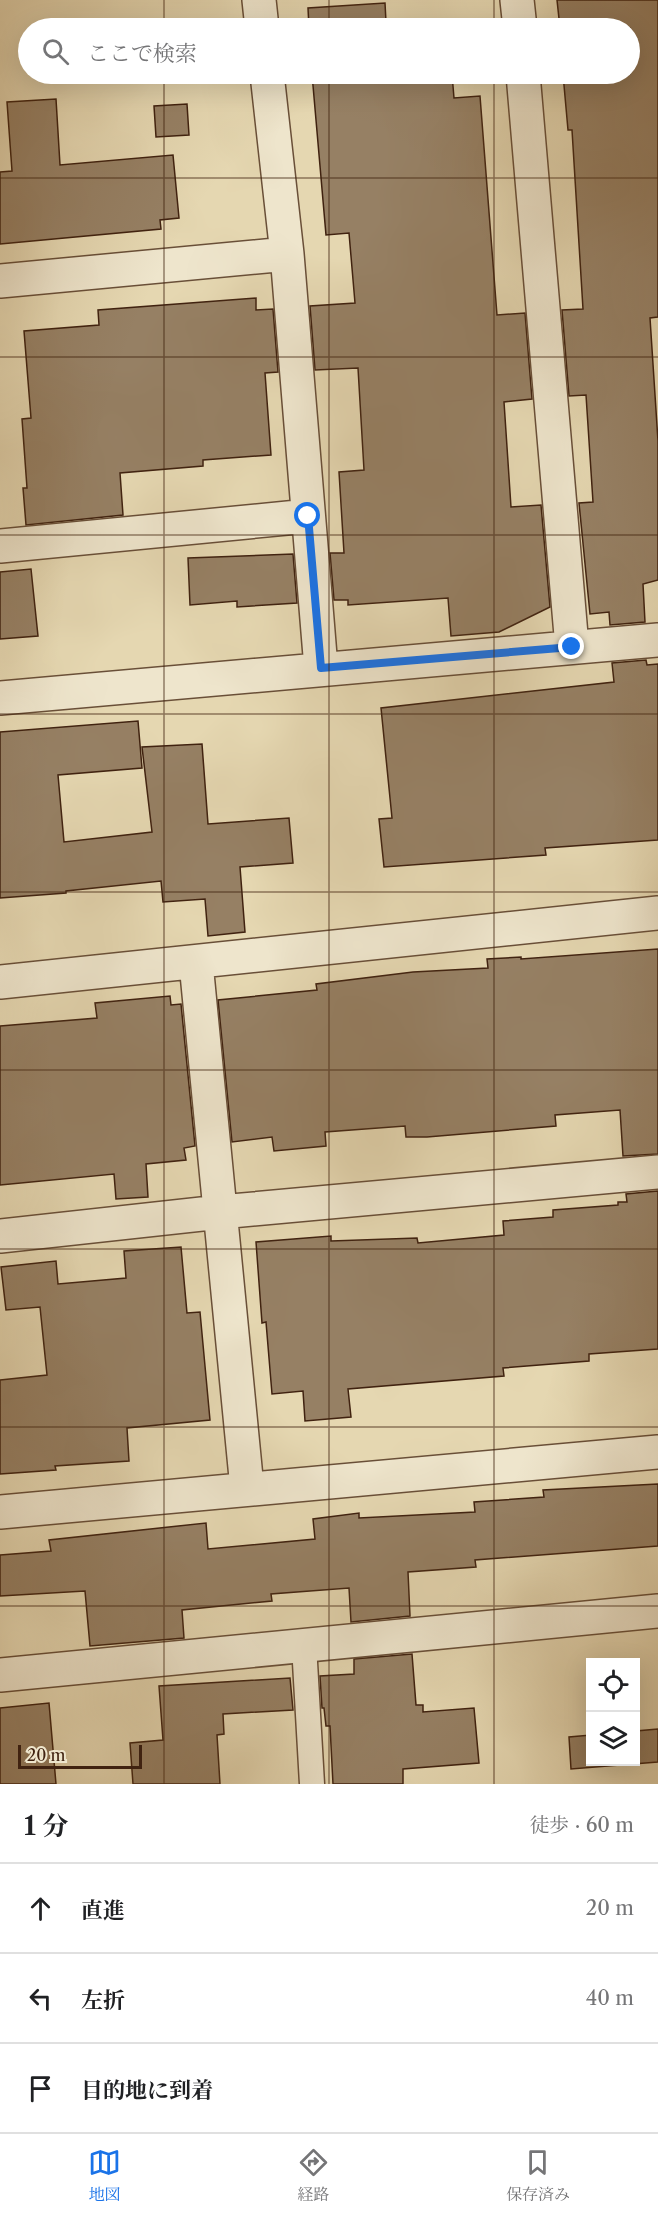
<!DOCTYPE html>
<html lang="ja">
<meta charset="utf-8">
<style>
body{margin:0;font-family:"Libre Caslon Text","Noto Serif JP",serif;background:#f6f6f6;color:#202124}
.controls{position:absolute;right:18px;bottom:18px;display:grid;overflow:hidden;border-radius:0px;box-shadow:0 6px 24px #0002}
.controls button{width:54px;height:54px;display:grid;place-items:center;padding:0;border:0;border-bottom:2px solid #e0e0e0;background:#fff;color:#202124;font:30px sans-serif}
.scale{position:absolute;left:18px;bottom:15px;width:124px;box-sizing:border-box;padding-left:6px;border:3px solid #402210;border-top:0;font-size:16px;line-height:21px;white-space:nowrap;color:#402210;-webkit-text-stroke:4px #eee5cc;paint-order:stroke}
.stop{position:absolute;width:18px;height:18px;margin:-14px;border:4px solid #1a73e8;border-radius:50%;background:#fff}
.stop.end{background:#1a73e8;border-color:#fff;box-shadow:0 2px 6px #0008}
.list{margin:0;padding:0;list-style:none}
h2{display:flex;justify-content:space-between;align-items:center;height:78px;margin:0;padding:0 24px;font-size:26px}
h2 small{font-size:20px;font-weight:400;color:#757577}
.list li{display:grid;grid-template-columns:39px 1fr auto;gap:18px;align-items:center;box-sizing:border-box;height:90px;padding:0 24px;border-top:2px solid #e0e0e0}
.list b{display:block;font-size:22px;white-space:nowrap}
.list em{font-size:20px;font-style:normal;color:#757577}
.icon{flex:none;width:33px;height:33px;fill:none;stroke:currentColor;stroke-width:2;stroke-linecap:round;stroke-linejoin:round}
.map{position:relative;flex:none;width:658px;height:1784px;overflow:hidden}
.search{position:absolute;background:#fff;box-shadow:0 6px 24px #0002;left:18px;right:18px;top:18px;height:66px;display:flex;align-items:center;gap:15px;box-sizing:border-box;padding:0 21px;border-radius:33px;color:#757577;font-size:22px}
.sheet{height:348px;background:#fff}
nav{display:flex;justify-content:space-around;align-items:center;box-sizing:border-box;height:84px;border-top:2px solid #e0e0e0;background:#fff;font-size:16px;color:#757577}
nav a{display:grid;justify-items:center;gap:3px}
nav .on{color:#1a73e8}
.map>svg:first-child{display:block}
</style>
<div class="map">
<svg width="658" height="1784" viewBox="0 0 658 1784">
<rect width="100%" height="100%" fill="#e5d7b1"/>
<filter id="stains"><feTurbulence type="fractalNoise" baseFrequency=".00333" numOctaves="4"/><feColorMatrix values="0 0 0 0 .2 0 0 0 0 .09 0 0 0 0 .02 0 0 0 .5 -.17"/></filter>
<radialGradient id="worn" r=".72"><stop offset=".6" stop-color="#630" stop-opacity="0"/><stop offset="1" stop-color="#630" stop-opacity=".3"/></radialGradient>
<path fill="#968064" stroke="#402210" stroke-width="1.5" d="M557,0H658V317L650,318L658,441V580L643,584L645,622L610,625L609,612L590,614L579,503L593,502L586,395L569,396L562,310L583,309L572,130H568L563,74H630V28H560Z
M385,3L386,22L413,21V28H309L308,8Z
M312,74H452L454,98L480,96L497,315L525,313L532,399L504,402L511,507L541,505L550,607L499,632L451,636L448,598L348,605V600H334L330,553H344L339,472L364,470L358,368L315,370L310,306L355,303L349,233L326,235Z
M56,99L60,165L173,155L179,218L160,220L161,229L0,244V172L12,171L7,102Z
M187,104L189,135L156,137L154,106Z
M256,298V310L273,309L278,372L265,373L271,455L203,460V466L120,473L123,515L26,525L23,488H27L22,419L31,418L24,331L99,325L98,310Z
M293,554L297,603L237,607V601L190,605L188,558Z
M31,569L38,636L0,639V572Z
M646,660L647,665L658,664V840L545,848L546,855L384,867L379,819L392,818L381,708L614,682L612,663Z
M138,721L142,768L58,775L64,842L152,832L142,747L202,744L208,824L289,818L293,863L240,867L245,932L208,936L205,899L163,902L161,881L66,891V893L0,898V732Z
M658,949V1154L623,1156L620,1110L555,1115L556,1126L427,1137H406L405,1126L325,1132L326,1146L274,1151L272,1137L232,1142L218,1000L317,990L316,984L413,972L488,968L487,959L521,957V959Z
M170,996L171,1005L181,1004L195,1146L184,1148L186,1160L146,1164L148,1197L116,1199L114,1174L0,1185V1026L97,1018L95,1003Z
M658,1191V1349L589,1354V1361L503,1368L504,1376L348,1389L351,1417L305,1421L303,1391L272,1394L266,1322L262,1323L256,1242L331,1236V1241L417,1238L418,1243L504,1235L503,1221L553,1217V1210L618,1205V1202H627L626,1194Z
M181,1247L187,1313L200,1312L210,1420L127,1428L129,1461L55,1466L56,1470L0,1474V1380L47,1375L40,1307L6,1310L1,1267L56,1261L58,1284L126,1278L124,1251Z
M658,1484V1546L475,1560L476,1567L408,1572L410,1616L351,1622L349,1588L271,1594L272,1601L182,1610L184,1638L90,1646L85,1591L0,1596V1555L51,1551L49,1540L206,1523L208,1549L315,1539L313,1519L359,1513V1518L475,1512L474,1502L544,1497L543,1490Z
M412,1654L416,1705H423V1712L474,1708L479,1763L403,1769V1784H333L330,1726H326L324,1708H322L320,1676L354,1674V1659Z
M290,1678L293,1710L223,1714L224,1734L217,1735L220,1784H133L130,1743L163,1740L159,1686Z
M49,1703L56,1784H0V1708Z
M658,1729V1762L571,1769L569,1737L591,1735V1761H636V1731Z"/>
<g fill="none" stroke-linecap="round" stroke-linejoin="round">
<defs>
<path id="service" d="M304,1645L312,1784"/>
<path id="minor" d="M259,0L262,28
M517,0L520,28
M267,74L287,254L321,668
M523,74L572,647
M0,281L287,254
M0,546L308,516
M0,698L658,640
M196,963L247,1488
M0,982L658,913
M0,1236L220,1212L658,1172
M0,1512L658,1452
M0,1675L658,1611"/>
</defs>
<use href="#service" stroke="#694f38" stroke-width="27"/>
<use href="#minor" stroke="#694f38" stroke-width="36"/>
<use href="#service" stroke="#eee5cc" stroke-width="24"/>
<use href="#minor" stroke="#eee5cc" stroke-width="33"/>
</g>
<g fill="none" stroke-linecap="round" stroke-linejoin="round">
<path stroke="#1a73e8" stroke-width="8" d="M308,516L321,668L572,647"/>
</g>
<path fill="none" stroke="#402210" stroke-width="1.5" stroke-opacity="0.55" d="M164,0V28M329,0V28M494,0V28M164,74V1784M329,74V1784M494,74V1784M0,178H658M0,357H658M0,535H658M0,714H658M0,892H658M0,1070H658M0,1249H658M0,1427H658M0,1606H658"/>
<rect width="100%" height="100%" filter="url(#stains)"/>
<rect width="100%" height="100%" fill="url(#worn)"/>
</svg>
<div class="controls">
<button><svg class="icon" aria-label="locate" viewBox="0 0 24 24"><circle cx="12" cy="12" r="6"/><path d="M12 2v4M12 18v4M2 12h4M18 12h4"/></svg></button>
<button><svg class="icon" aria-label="layers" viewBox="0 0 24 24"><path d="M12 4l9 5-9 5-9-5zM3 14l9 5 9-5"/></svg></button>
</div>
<div class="scale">20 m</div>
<div class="stop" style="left:308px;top:516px"></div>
<div class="stop end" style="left:572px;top:647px"></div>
<div class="search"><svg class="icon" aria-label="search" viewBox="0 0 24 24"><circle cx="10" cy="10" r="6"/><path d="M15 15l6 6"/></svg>ここで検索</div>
</div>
<section class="sheet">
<h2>1 分<small>徒歩 · 60 m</small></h2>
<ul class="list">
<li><svg class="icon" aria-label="ahead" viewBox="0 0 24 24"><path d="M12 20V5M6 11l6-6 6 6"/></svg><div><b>直進</b></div><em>20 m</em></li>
<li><svg class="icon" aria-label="left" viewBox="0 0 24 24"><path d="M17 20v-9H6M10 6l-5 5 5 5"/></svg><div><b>左折</b></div><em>40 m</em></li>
<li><svg class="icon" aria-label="arrive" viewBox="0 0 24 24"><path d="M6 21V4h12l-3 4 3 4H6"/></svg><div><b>目的地に到着</b></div></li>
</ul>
</section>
<nav>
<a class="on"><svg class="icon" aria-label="map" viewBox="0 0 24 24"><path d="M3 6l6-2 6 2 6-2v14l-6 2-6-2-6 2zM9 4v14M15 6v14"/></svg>地図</a>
<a><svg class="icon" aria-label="directions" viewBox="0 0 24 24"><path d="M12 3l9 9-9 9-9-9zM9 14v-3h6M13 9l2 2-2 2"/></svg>経路</a>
<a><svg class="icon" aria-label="saved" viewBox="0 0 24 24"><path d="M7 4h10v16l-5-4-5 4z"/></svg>保存済み</a>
</nav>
